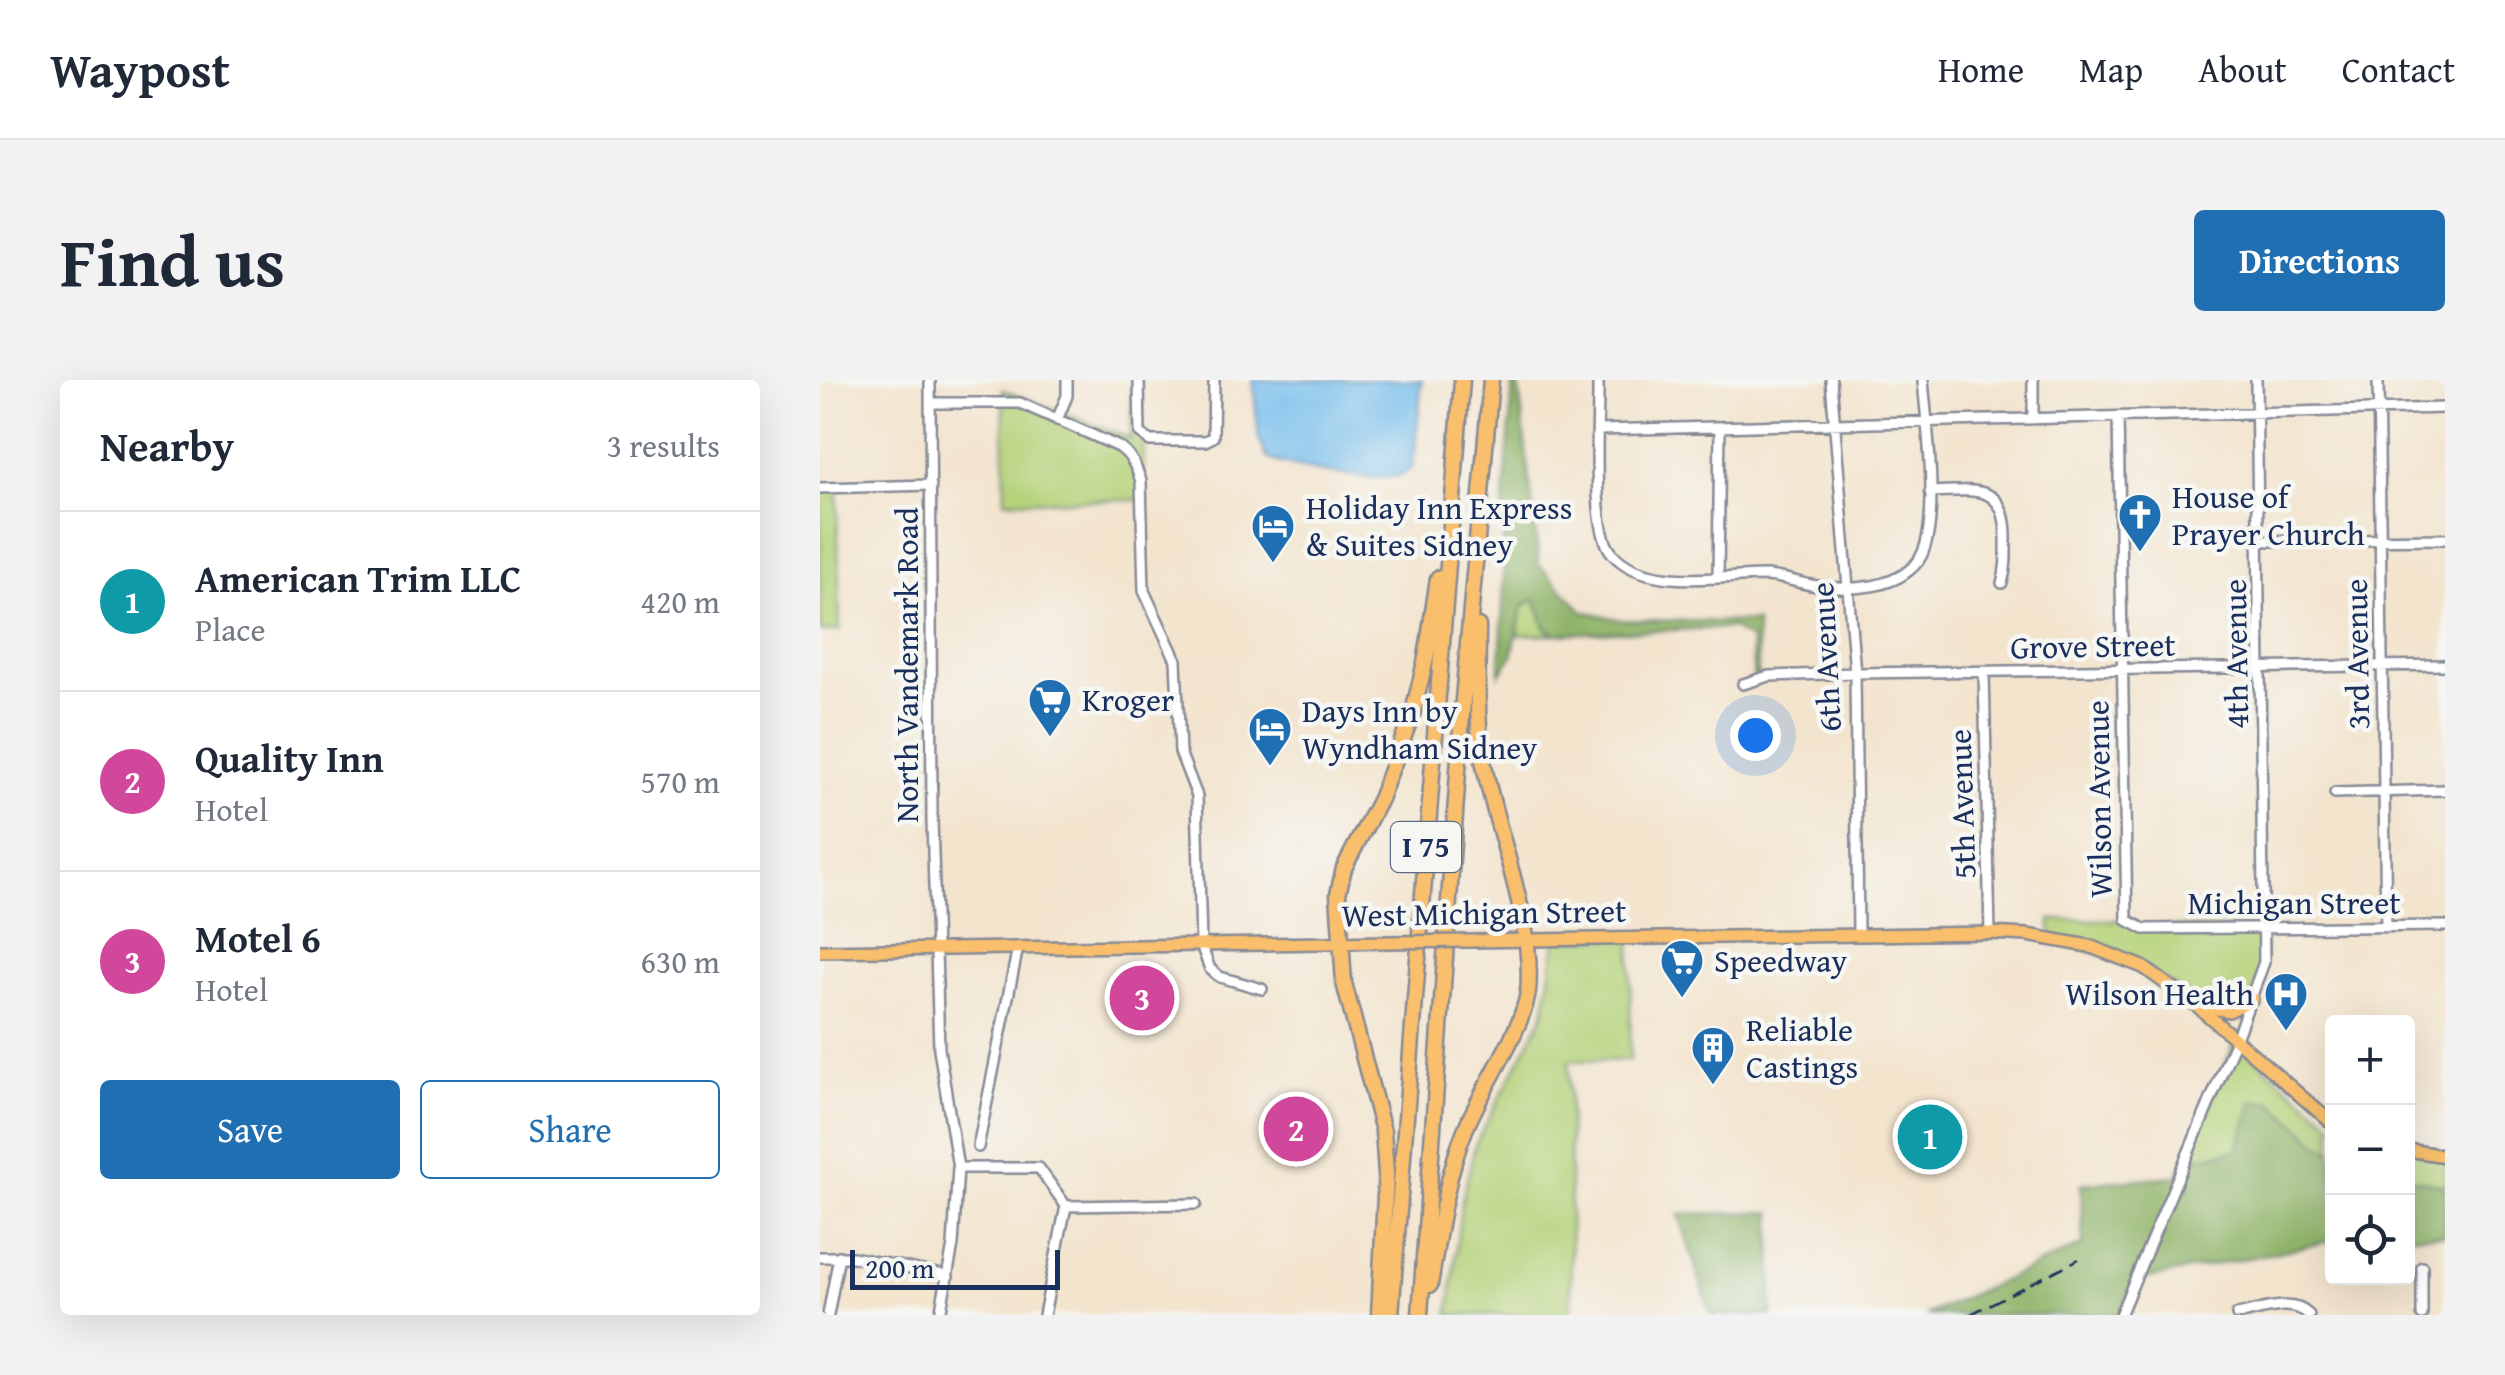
<!DOCTYPE html>
<meta charset="utf-8">
<style>
body{margin:0;font-family:"Gentium Book Plus",serif;background:#f2f2f3;color:#1f2937}
.controls{position:absolute;right:30px;bottom:30px;display:grid;overflow:hidden;border-radius:10px;box-shadow:0 10px 40px #0002}
.controls button{width:90px;height:90px;display:grid;place-items:center;padding:0;border:0;border-bottom:2px solid #e0e1e3;background:#fff;color:#1f2937;font:50px sans-serif}
.scale{position:absolute;left:30px;bottom:25px;width:210px;box-sizing:border-box;padding-left:10px;border:5px solid #1b2f5e;border-top:0;font-size:28px;line-height:35px;white-space:nowrap;color:#1b2f5e;-webkit-text-stroke:8px #f6f6f2;paint-order:stroke}
.you{position:absolute;left:935px;top:355px;width:35px;height:35px;margin:-25px;border:8px solid #fff;border-radius:50%;background:#1a73e8;box-shadow:0 0 0 15px #1a73e833}
.badge{display:grid;place-items:center;width:65px;height:65px;border-radius:50%;background:#1f6fb2;color:#fff;font-size:32px;font-weight:700}
.pin{position:absolute;translate:-50% -50%;border:5px solid #fff;box-shadow:0 2px 10px #0006}
.list{margin:0;padding:0;list-style:none}
h2{display:flex;justify-content:space-between;align-items:center;height:130px;margin:0;padding:0 40px;font-size:42px}
h2 small{font-size:32px;font-weight:400;color:#747a83}
.list li{display:grid;grid-template-columns:65px 1fr auto;gap:30px;align-items:center;box-sizing:border-box;height:180px;padding:0 40px;border-top:2px solid #e0e1e3}
.list b{display:block;font-size:38px;white-space:nowrap}
.list p{margin:0;font-size:32px;white-space:nowrap;color:#747a83}
.list em{font-size:32px;font-style:normal;color:#747a83}
.actions{display:flex;gap:20px;padding:30px 40px}
.actions a{flex:1;padding:22px 0;border:2px solid #1f6fb2;border-radius:10px;text-align:center;font-size:35px;color:#1f6fb2}
.actions .main{background:#1f6fb2;color:#fff}
.icon{flex:none;width:55px;height:55px;fill:none;stroke:currentColor;stroke-width:2;stroke-linecap:round;stroke-linejoin:round}
.map{position:relative;flex:none;width:1625px;height:935px;overflow:hidden;border-radius:10px}
header{display:flex;align-items:center;gap:60px;box-sizing:border-box;height:140px;padding:0 50px;background:#fff;border-bottom:2px solid #e0e1e3}
header strong{font-size:48px}
nav{display:flex;gap:55px;margin-inline-start:auto;font-size:35px}
.intro{display:flex;align-items:center;justify-content:space-between;box-sizing:border-box;height:240px;padding:0 60px}
h1{margin:0;font-size:70px}
.button{padding:25px 45px;border-radius:10px;background:#1f6fb2;color:#fff;font-size:35px;font-weight:700}
main{display:flex;gap:60px;padding:0 60px}
aside{flex:1;background:#fff;border-radius:10px;box-shadow:0 10px 40px #0002}
.map>svg:first-child{display:block}
</style>
<header>
<strong>Waypost</strong>
<nav><a>Home</a><a>Map</a><a>About</a><a>Contact</a></nav>
</header>
<div class="intro"><h1>Find us</h1><a class="button">Directions</a></div>
<main>
<aside>
<h2>Nearby<small>3 results</small></h2>
<ul class="list">
<li><span class="badge" style="background:#0f9aa8">1</span><div><b>American Trim LLC</b><p>Place</p></div><em>420 m</em></li>
<li><span class="badge" style="background:#d1479c">2</span><div><b>Quality Inn</b><p>Hotel</p></div><em>570 m</em></li>
<li><span class="badge" style="background:#d1479c">3</span><div><b>Motel 6</b><p>Hotel</p></div><em>630 m</em></li>
</ul>
<div class="actions"><a class="main">Save</a><a>Share</a></div>
</aside>
<div class="map">
<svg width="1625" height="935" viewBox="0 0 1625 935">
<rect width="100%" height="100%" fill="#f6f6f2"/>
<filter id="ink" filterUnits="userSpaceOnUse"><feTurbulence type="fractalNoise" baseFrequency=".01" numOctaves="2"/><feDisplacementMap in="SourceGraphic" scale="20" xChannelSelector="R" yChannelSelector="G"/><feConvolveMatrix kernelMatrix="1 2 1 2 8 2 1 2 1" color-interpolation-filters="sRGB"/></filter>
<filter id="wash" filterUnits="userSpaceOnUse"><feTurbulence type="fractalNoise" baseFrequency=".0048" numOctaves="4" result="noise"/><feDisplacementMap in="SourceGraphic" scale="40" xChannelSelector="R" yChannelSelector="G"/><feGaussianBlur stdDeviation="2.25" result="paint"/><feColorMatrix in="noise" values="0 0 0 0 0 0 0 0 0 0 0 0 0 0 0 0 0 1.4 0 .05"/><feComposite in="paint" operator="in"/></filter>
<g filter="url(#wash)">
<rect width="100%" height="100%" fill="#f3e4ce"/>
<path fill="#b5d279" stroke="#68806c" stroke-width="2.5" d="M312,0H318L324,57L322,120L185,121L183,10L311,59Z
M17,107L20,250L0,251V108Z
M717,220L725,247L735,254L697,255L702,228L710,221Z
M1231,540H1307L1314,546L1445,548L1444,582L1432,619L1395,631L1323,587L1231,559Z
M811,558L810,680L749,681L751,935H629L641,825L655,765L724,634L736,560Z
M1415,662L1512,743V771L1500,765L1451,722L1418,770L1365,780Z
M1588,770L1625,776V806L1588,798Z"/>
<path fill="#90b469" stroke="#567264" stroke-width="2.5" d="M698,0L719,185L763,231L801,240L936,242L938,298H934L931,260L911,248L735,254L725,247L716,220L710,221L702,228L692,276L680,294L684,200L683,131L693,6Z
M1433,721L1451,722L1500,765L1512,771V861L1314,901L1300,935H1106L1263,865L1261,804L1358,796L1365,780L1418,770Z
M1588,798L1625,806V855H1588Z
M952,832V935H891L859,834Z"/>
<path fill="#74bdec" stroke="#4876a5" stroke-width="2.5" d="M433,0H602L593,87C589,90 585,94 580,95C554,103 473,88 447,78L439,59Z"/>
</g>
<g filter="url(#ink)">
<g fill="none" stroke-linecap="round" stroke-linejoin="round">
<defs>
<path id="minor" d="M110,0L112,440L119,669L138,788L133,865L120,935
M319,0L320,53L330,61H385L393,57L394,0
M778,0C779,36 770,149 792,173C824,211 901,196 946,196C964,197 981,204 998,206C1030,211 1077,209 1098,181C1122,150 1106,40 1103,0
M1011,0L1035,293L1038,553
M1213,0V39
M1558,0L1566,547
M110,23H200L299,67C312,76 316,87 321,101L324,211L356,280L360,372L377,416L381,565L390,589L400,597L442,609
M1298,37L1307,540L1324,549L1625,546
M237,40L247,16V0
M779,50L1625,28
M0,108L111,105
M1110,112C1151,111 1185,101 1186,155C1186,172 1187,187 1182,203
M1440,161L1625,159
M898,198L900,47
M1164,293L1170,553
M923,304L949,296L1035,293L1625,285
M1515,413L1625,410
M158,767L198,567
M138,788H219L246,826
M246,826L376,824
M0,877H33L128,896
M8,935L19,876
M224,935L246,826
M1300,935L1415,662L1444,582L1436,0
M1417,935C1440,931 1471,917 1489,935
M1602,935V887"/>
<path id="major" d="M651,561L1170,553L1207,555L1269,566L1323,587L1376,625L1512,743
M0,571L569,562
M1380,626L1409,631L1432,619
M1588,770L1625,776"/>
<path id="highway" d="M610,905C619,852 625,800 645,750C661,710 703,649 708,612C715,544 678,457 665,390C655,343 658,293 658,246
M559,935L566,794L563,751L524,603L518,514L524,488L560,419L593,332L606,278L618,198
M571,935L642,0
M600,935L643,320L671,0"/>
</defs>
<use href="#minor" stroke="#878a96" stroke-width="14"/>
<use href="#major" stroke="#878a96" stroke-width="16"/>
<use href="#highway" stroke="#878a96" stroke-width="19"/>
<use href="#minor" stroke="#fff" stroke-width="9"/>
<use href="#major" stroke="#f9bf6c" stroke-width="11"/>
<use href="#highway" stroke="#f9bf6c" stroke-width="14"/>
<path stroke="#1b2f5e" stroke-width="2.5" stroke-dasharray="15 8" stroke-linecap="butt" d="M1149,935L1259,879"/>
<defs>
<path id="major-bridge" d="M569,562L651,561"/>
</defs>
<use href="#major-bridge" stroke="#878a96" stroke-width="16" stroke-linecap="butt"/>
<use href="#major-bridge" stroke="#f9bf6c" stroke-width="11"/>
</g>
</g>
<defs>
<symbol id="church-pin" viewBox="-11 -11 22 30"><path d="M0 17L-7.5 6A9.5 9.5 0 1 1 7.5 6Z" fill="#1f6fb2" stroke="#f6f6f2"/><path d="M-1.2-6h2.4v3.5h3.3v2.4h-3.3V6h-2.4V-.1h-3.3v-2.4h3.3Z" fill="#fff"/></symbol>
<symbol id="hotel-pin" viewBox="-11 -11 22 30"><path d="M0 17L-7.5 6A9.5 9.5 0 1 1 7.5 6Z" fill="#1f6fb2" stroke="#f6f6f2"/><path d="M-6-4.5h1.5V1H6V5H4.5V3h-9V5H-6ZM-4 0a1.8 1.8 0 1 1 3.6 0ZM.5 0V-2.5h3Q6-2.5 6 0Z" fill="#fff"/></symbol>
<symbol id="supermarket-pin" viewBox="-11 -11 22 30"><path d="M0 17L-7.5 6A9.5 9.5 0 1 1 7.5 6Z" fill="#1f6fb2" stroke="#f6f6f2"/><path d="M-6-5.5h2.5l.6 2H6L4.5 2H-2.5L-4.4-4H-6ZM-1.5 3.2a1.3 1.3 0 1 0 .1 0ZM3 3.2a1.3 1.3 0 1 0 .1 0Z" fill="#fff"/></symbol>
<symbol id="hospital-pin" viewBox="-11 -11 22 30"><path d="M0 17L-7.5 6A9.5 9.5 0 1 1 7.5 6Z" fill="#1f6fb2" stroke="#f6f6f2"/><path d="M-5-5h3v3.5h4V-5h3V5h-3V1.5h-4V5h-3Z" fill="#fff"/></symbol>
<symbol id="building-pin" viewBox="-11 -11 22 30"><path d="M0 17L-7.5 6A9.5 9.5 0 1 1 7.5 6Z" fill="#1f6fb2" stroke="#f6f6f2"/><path d="M-4-6H4V6H1V3H-1V6H-4ZM-2.5-4.3h1.7v1.8h-1.7ZM.8-4.3h1.7v1.8H.8ZM-2.5-1h1.7V.8h-1.7ZM.8-1h1.7V.8H.8Z" fill="#fff"/></symbol>
</defs>
<g fill-rule="evenodd">
<use href="#church-pin" x="1295" y="110" width="50" height="68"/>
<use href="#hotel-pin" x="428" y="121" width="50" height="68"/>
<use href="#supermarket-pin" x="205" y="295" width="50" height="68"/>
<use href="#hotel-pin" x="425" y="324" width="50" height="68"/>
<use href="#supermarket-pin" x="837" y="556" width="50" height="68"/>
<use href="#hospital-pin" x="1441" y="589" width="50" height="68"/>
<use href="#building-pin" x="868" y="643" width="50" height="68"/>
</g>
<g text-anchor="middle" stroke-width="9" stroke-linejoin="round" paint-order="stroke">
<rect fill="#f6f6f2" stroke="#5d6b8a" stroke-width="2.5" x="571" y="442" width="70" height="50" rx="8"/>
<g font-size="30" font-weight="bold" fill="#1b2f5e">
<text x="606" y="477">I 75</text>
</g>
<g font-size="32" fill="#1b2f5e" stroke="#f6f6f2" text-anchor="start">
<text x="1352" y="128">House of<tspan x="1352" dy="37">Prayer Church</tspan></text>
<text x="486" y="139">Holiday Inn Express<tspan x="486" dy="37">&amp; Suites Sidney</tspan></text>
<text x="262" y="331">Kroger</text>
<text x="482" y="342">Days Inn by<tspan x="482" dy="37">Wyndham Sidney</tspan></text>
<text x="894" y="592">Speedway</text>
<text x="1434" y="625" text-anchor="end">Wilson Health</text>
<text x="926" y="661">Reliable<tspan x="926" dy="37">Castings</tspan></text>
</g>
<g font-size="32" fill="#1b2f5e" stroke="#f6f6f2">
<text transform="translate(1273 266) rotate(-1)" y="11">Grove Street</text>
<text transform="translate(1416 274) rotate(-91)" y="11">4th Avenue</text>
<text transform="translate(1537 274) rotate(-91)" y="11">3rd Avenue</text>
<text transform="translate(1006 277) rotate(-93)" y="11">6th Avenue</text>
<text transform="translate(87 285) rotate(-90)" y="11">North Vandemark Road</text>
<text transform="translate(1279 419) rotate(-91)" y="11">Wilson Avenue</text>
<text transform="translate(1142 424) rotate(-92)" y="11">5th Avenue</text>
<text x="1474" y="534">Michigan Street</text>
<text transform="translate(664 533) rotate(-1)" y="11">West Michigan Street</text>
</g>
</g>
</svg>
<div class="controls">
<button>+</button>
<button>−</button>
<button><svg class="icon" aria-label="locate" viewBox="0 0 24 24"><circle cx="12" cy="12" r="6"/><path d="M12 2v4M12 18v4M2 12h4M18 12h4"/></svg></button>
</div>
<div class="scale">200 m</div>
<div class="you"></div>
<div class="pin badge" style="left:1110px;top:757px;background:#0f9aa8">1</div>
<div class="pin badge" style="left:476px;top:749px;background:#d1479c">2</div>
<div class="pin badge" style="left:322px;top:618px;background:#d1479c">3</div>
</div>
</main>
